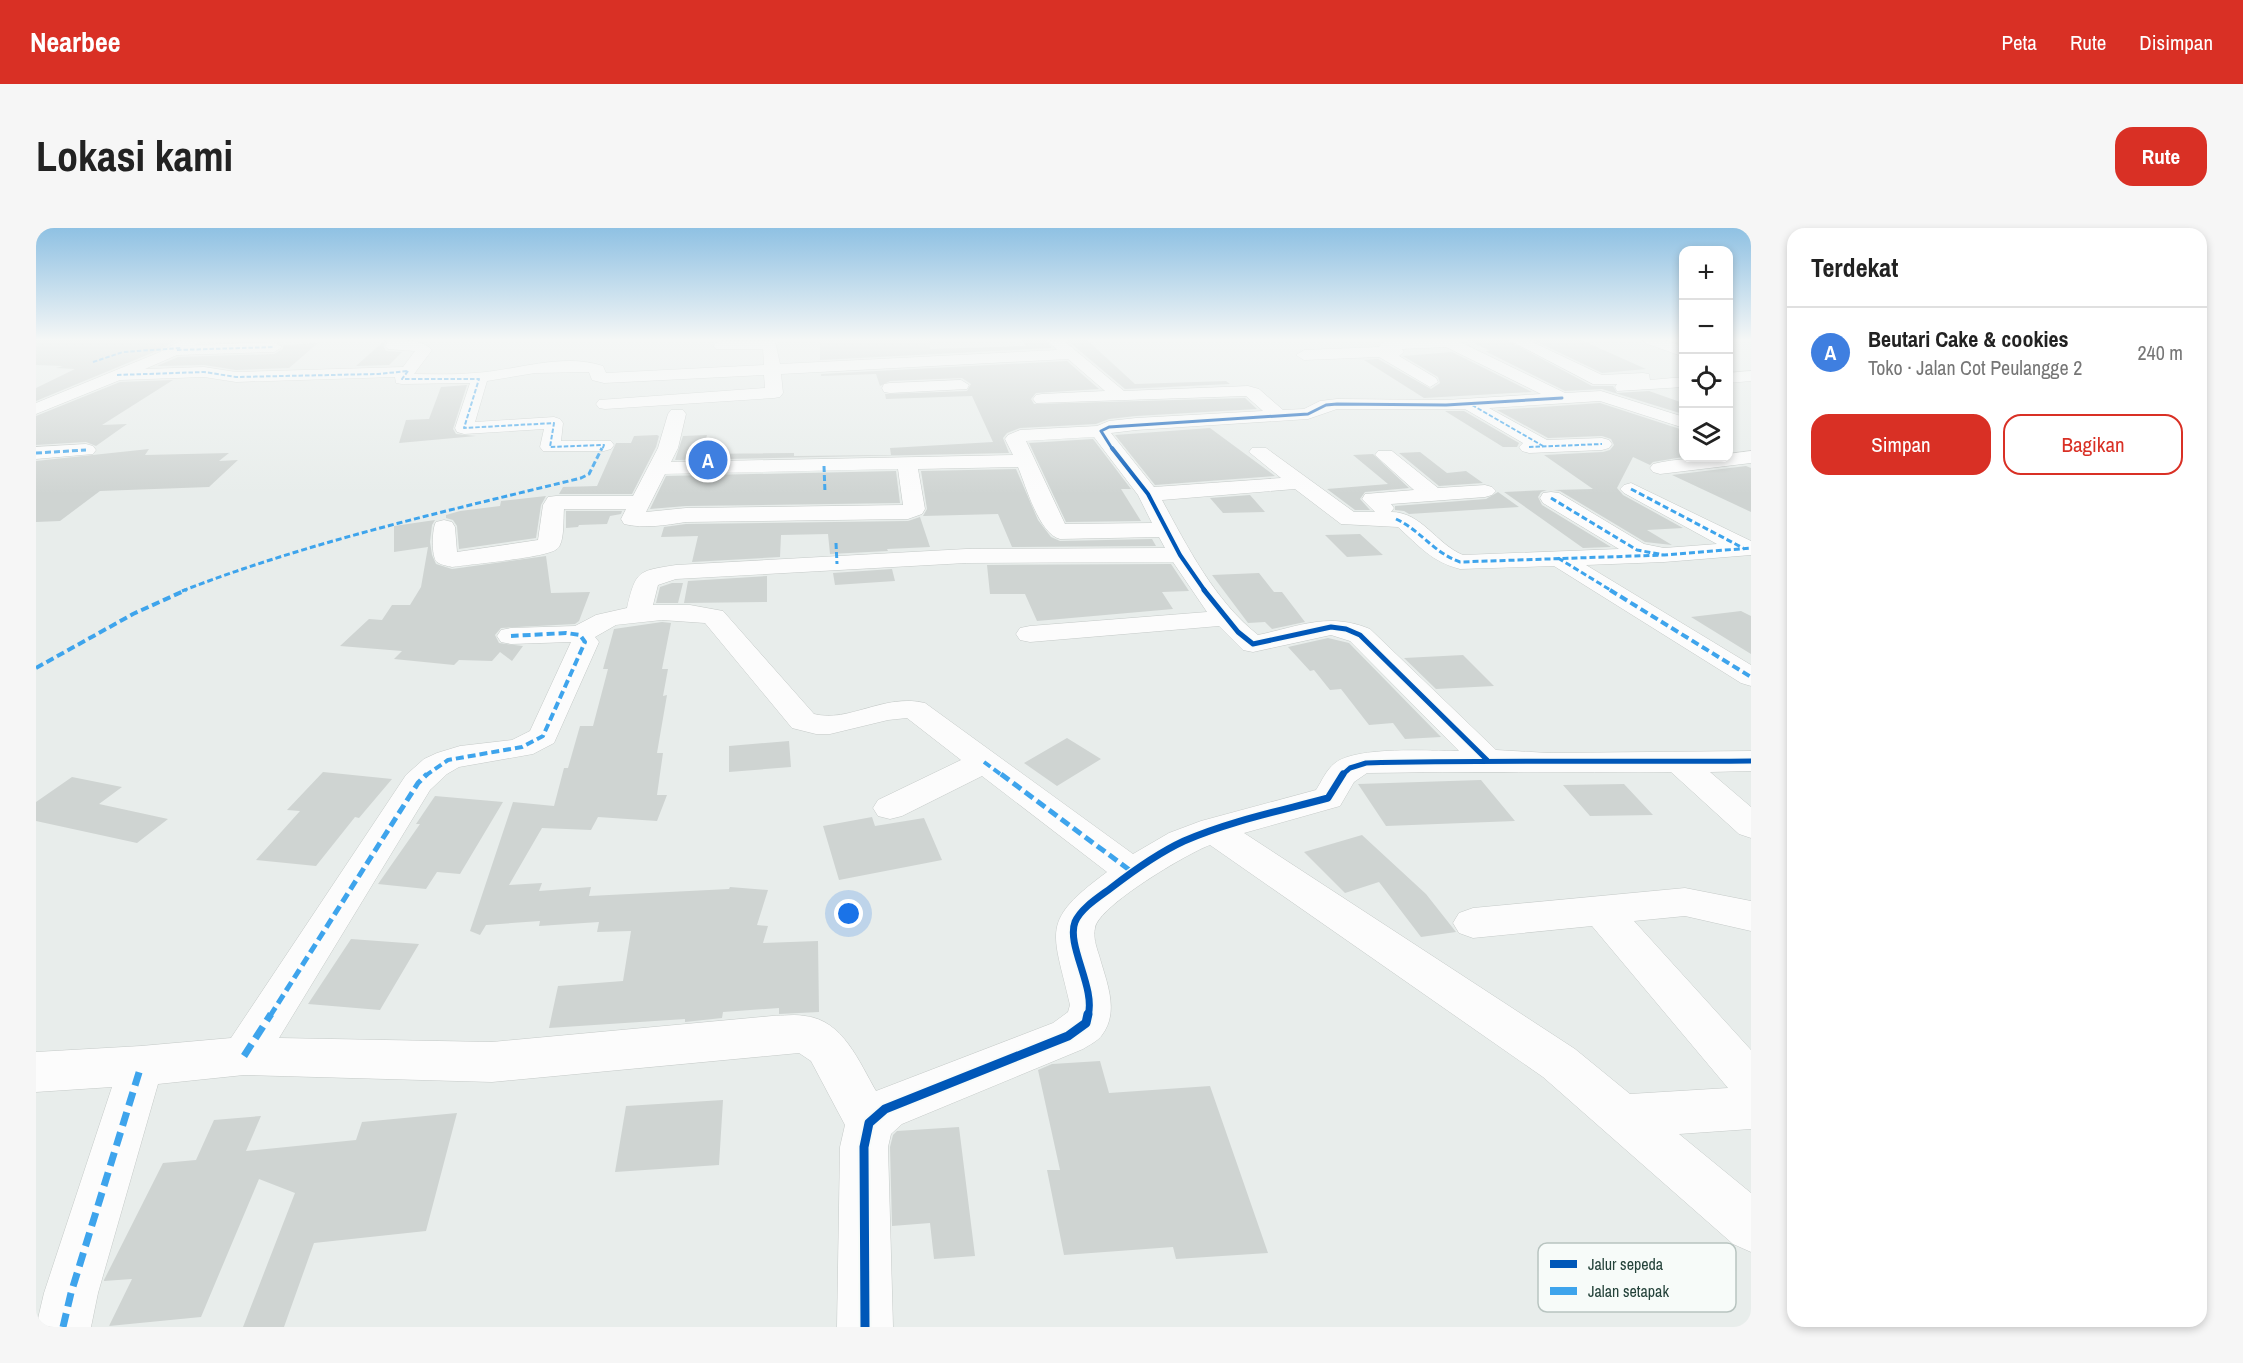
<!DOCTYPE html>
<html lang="id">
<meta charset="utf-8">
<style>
body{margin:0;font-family:"Archivo Narrow",sans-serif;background:#f6f6f6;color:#222}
.controls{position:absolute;right:18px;top:18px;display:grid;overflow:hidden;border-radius:12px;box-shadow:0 3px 9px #0003}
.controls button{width:54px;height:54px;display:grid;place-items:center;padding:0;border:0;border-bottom:2px solid #e0e0e0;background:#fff;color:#222;font:30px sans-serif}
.you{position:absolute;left:813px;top:686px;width:21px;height:21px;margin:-15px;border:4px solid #fff;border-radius:50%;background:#1a73e8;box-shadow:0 0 0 9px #1a73e833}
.badge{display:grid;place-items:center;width:39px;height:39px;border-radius:50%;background:#d93025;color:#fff;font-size:20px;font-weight:700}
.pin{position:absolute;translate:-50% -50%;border:3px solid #fff;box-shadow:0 2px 6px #0006}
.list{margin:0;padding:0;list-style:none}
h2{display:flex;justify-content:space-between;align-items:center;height:78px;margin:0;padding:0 24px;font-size:26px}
h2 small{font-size:20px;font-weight:400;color:#767676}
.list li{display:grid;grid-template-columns:39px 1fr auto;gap:18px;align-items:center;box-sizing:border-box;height:90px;padding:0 24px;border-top:2px solid #e0e0e0}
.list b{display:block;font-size:22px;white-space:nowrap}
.list p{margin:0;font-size:20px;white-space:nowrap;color:#767676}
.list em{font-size:20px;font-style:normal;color:#767676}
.actions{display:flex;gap:12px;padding:18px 24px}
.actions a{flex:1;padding:14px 0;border:2px solid #d93025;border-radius:18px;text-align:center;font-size:21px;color:#d93025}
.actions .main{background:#d93025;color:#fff}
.icon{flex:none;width:33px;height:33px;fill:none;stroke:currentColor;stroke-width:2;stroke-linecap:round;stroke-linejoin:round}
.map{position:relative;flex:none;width:1715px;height:1099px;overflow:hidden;border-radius:18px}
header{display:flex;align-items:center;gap:36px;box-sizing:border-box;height:84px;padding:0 30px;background:#d93025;color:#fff}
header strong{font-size:28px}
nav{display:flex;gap:33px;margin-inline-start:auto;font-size:21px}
.intro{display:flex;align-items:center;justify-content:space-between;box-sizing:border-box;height:144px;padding:0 36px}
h1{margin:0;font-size:42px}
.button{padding:15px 27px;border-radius:18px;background:#d93025;color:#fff;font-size:21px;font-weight:700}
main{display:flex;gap:36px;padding:0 36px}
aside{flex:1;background:#fff;border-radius:18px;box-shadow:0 3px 9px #0003}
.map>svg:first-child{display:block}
</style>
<header>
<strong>Nearbee</strong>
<nav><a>Peta</a><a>Rute</a><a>Disimpan</a></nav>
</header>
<div class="intro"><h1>Lokasi kami</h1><a class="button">Rute</a></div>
<main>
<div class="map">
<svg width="1715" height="1099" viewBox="0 0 1715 1099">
<rect width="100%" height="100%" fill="#e8edeb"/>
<path fill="#cfd4d2" d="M0,112H141L123,122L0,173V160L39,141L20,140L27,138L0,137Z
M349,112H351L347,118L350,123L366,124L353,137L320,138Z
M784,112H894V121L990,118L985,112H1010L1016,120L784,132Z
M1031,112H1051L1099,156L1190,153L1194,156L1089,161Z
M1432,112H1471L1556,158H1577L1581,165L1613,163L1647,175V186L1566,161L1529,163L1449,123H1454Z
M1497,112H1545L1610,141L1566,145Z
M282,115L253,140L200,142L168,137L121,138L142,129L238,126L247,121V117Z
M1416,124L1496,164L1388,170L1328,132L1342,131L1395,161L1404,155L1402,149L1367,128Z
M1031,133L1063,161L1000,165L995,171L998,176L1209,170L1221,181L1100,188L1073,191L1060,196L984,200L971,205L967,210L973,225L639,232L647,208L671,207L666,226L758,225V228L855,227L854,220L957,214L936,168L850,171L849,166L931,163L935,156L926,150L854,153L844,158L840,146L785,148V146Z
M137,152L66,197L91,196L60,218L50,214L0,217V188L84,154Z
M431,157L417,201L420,206L440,208L363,215L370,192L393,191L405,159Z
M1564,175L1647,202V229L1617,234L1614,237L1597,229L1581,260L1587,267L1647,300L1611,302L1636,317L1609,314L1524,263L1517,262L1557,261L1508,227L1567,224L1574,222L1578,217L1575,211L1566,208L1512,210L1461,182Z
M1409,183H1428L1483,215L1481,219H1467Z
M1174,200L1239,248L1119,257L1079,207Z
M621,207L623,208L620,219L596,266H523L527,259L561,258L580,215H595L598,208Z
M1057,211L1095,261H1085L1105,293L1030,294L993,215Z
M113,221L109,227L193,225L183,233L202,232L173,259L64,263L24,293L0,294V233Z
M1384,224L1411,245L1430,243L1447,255L1403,258L1363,225Z
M1337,226L1373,260L1329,264L1324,271L1334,282H1319L1291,261L1352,256L1317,227Z
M1710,238L1715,240V284L1636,247Z
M980,241L1002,292L1015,309L1024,313L1116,311L1120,318L976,319L962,286L887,288L891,281L885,243Z
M860,243L864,275L650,278L614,281L630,248Z
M1511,262L1505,264L1502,269L1506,277L1575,319L1547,320L1468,264Z
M1462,264L1483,279L1373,286L1368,283L1359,282V278L1450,271Z
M1214,267L1229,284L1187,285L1174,270Z
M510,268L505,277L500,310L423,321L421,298L417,292L410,290V287L424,283L464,278L465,273Z
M530,283H586L585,286L574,288L571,296L543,297L542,299L530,300Z
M884,289L894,319L851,321L852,323L794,326L792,306L745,307L744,329L656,334L662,308L625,309L628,299L650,296L872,293Z
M399,292L396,297L394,314L396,327L400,336L416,341L510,328L515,365L554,364L543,393L539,396L465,400L459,407L463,415L487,418L476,433L464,424L456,433L423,432L418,437L358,431L366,423L304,418L333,391L346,392L356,377H374L385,359L392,319L358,324V298Z
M1324,306L1347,327L1311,329L1289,307Z
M1135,336L1153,363L1126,364L1137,381L1001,393L989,366H954L951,337Z
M856,341L859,353L799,357L797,345Z
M1223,345L1238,364H1246L1269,394L1236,401L1229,394L1212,395L1176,347Z
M731,348V374L648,375L652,353Z
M636,355H647L642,375H620L624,359Z
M1705,383L1715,388V426L1655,389Z
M626,394L635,395L626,441H632L627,468L631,467L621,525H627L621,567H631L621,593L562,589L555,602L506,600L473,657L506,655L503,663L555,659L553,668L693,661L694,659L732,662L721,697L732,698L727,715L782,713L783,784L743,786V780L687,784L686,790L649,794V791L513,800L522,758L587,753L595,703L561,704L563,694L503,698L504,693L450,697L444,707L434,703L477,574L518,578L528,540H532L544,498H557L572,441H567L578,401Z
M1292,410L1313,415L1405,509L1369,511L1357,495L1333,497L1305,461L1294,462L1278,442L1274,443L1252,419Z
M1427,427L1458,458L1400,461L1368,430Z
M1031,510L1065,531L1021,558L988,535Z
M753,513L755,539L693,544V518Z
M287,544L356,551L323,590L319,589L280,638L220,632L264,583L251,582Z
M36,549L86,559L63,576L132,591L101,615L0,593V574Z
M1445,552L1479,593L1350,598L1322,556Z
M1588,556L1617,587L1554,588L1527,557Z
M399,568L467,574L424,646L401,644L390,661L342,656L384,596H380Z
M836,589L839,598L888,590L906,632L803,652L787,598Z
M1326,607L1390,666L1420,704L1385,709L1343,654L1309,665L1268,624Z
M315,711L383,716L344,782L272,776Z
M1064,833L1073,865L1174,858L1232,1025L1140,1031L1137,1019L1028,1027L1011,942H1024L1002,842L1016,836Z
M687,872L683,937L579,944L590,878Z
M421,885L390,1003L278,1015L248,1099H207L259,965L223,951L165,1089L73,1098L96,1051L68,1053V1052L127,935L160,932L178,892L225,888L210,923L320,912L326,894Z
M923,899L939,1028L898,1031L894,995L856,998L854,919L857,907L861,903Z"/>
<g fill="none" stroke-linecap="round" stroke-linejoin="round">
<defs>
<path id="minor" d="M146,112H164L159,117L238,114L246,119L238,124L141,127L109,141L168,139L200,144L367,139L379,123L352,121L349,118L354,112C366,112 387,111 396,122L378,146C398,146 419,147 438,145C479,143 526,124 567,138L570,145L728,137L727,121H680L677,118L680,115L685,113H739L744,136L1021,122L1012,113L1027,112L1088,163L1212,158L1223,161L1247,182L1268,181L1284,173L1301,171L1410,172L1505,166L1410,119L1366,121L1368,124L1363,128L1400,150L1402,154L1394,159L1343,129L1268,132L1260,127L1268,122L1343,119L1345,115L1353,112H1420L1529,165L1565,163L1648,189V200L1564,173L1453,180L1511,212L1566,210L1573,212L1576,216L1573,220L1566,222L1493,225L1486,223L1483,219L1487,215L1429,181H1301L1272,191L1100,202L1075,205L1118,259L1245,250L1213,224L1216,220H1230L1318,284H1339L1326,271L1329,266L1378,262L1339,227L1342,223H1356L1402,260L1449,257L1456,259L1460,263L1456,267L1449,269L1355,276L1358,280L1355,284C1386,284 1400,316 1427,327L1583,321L1507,275L1504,270L1507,265L1515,264L1523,265L1608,316L1628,320L1681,316L1588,265L1584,261L1588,257L1595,255L1715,313V327L1628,334L1550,337L1715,437V458L1705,455L1518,338L1424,341C1396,334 1383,318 1362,299L1305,296L1259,261L1126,272C1151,318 1178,372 1222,407C1264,398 1293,384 1334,401L1460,522L1512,525L1715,523V543L1674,544L1715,579V610L1703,606L1635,544C1533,545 1432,543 1331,545L1318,554L1304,578L1208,605L1539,821L1594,866L1692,860L1556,698L1437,710L1423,705L1417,695L1423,685L1437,680L1649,660L1715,673V703L1649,688L1598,693L1715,822V901L1643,906L1715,965V1024L1697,1016L1507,849L1174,617C1152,625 1062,678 1059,700C1057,709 1060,718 1063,727C1070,753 1084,783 1066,807C1062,813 1053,817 1047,821L866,896L855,906L852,919L857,1099H801L804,919L809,897L775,833L763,825L456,854L208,847L122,856L62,1065L55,1099H0L8,1065L76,859L0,864V824L105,818L195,810L370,547L388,531L401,525L424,518L476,512L494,503L535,414L475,416L465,414L461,408L465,402L475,400L539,398L560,387L591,380C600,342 602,343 640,337L930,321L1129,320L1123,309L1024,311C1003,306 990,258 982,239L882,241L889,281L886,286L872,291L650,294C630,297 608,301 588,296L585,291L590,281H528C527,290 529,315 521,321C510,330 435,336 416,339C412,338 405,337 401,334C395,329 396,300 400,294L408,292L416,294L419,299L421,324L502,312L507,277L512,269L520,268H597L622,220L632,186L635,182H647L650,186L642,220L635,234L977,227L969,211L972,207L984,202L1061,198L1073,193L1100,190L1227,183L1210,168L1000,175L997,171L1000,167L1006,166L1069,163L1032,131L745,146L747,165L744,169L738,170L569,181L563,180L560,176L563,172L729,160L728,147L568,155L556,152L553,144L499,145L451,153L439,194L518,189L524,191L527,195L525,213H575L578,217L575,221L568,223H507L504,219L508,201L428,206L421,204L419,200L434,155L366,156L360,155L359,149L200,154L168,149L84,152L0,186V175L124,124ZM1058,209L1102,267L1116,295L1029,296L990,213ZM862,241L867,277L650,280L610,284L629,246ZM1137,334L1171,384L994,398L984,400L980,406L984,412L994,414L1183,398L1207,422L1217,424L1295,407L1314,413L1423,523C1394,523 1321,518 1299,535C1290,542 1286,553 1280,562L1165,593L1133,605L1097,626L889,475C848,465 813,495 778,486L687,383L654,377H617L622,357L640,351L930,335ZM626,392L669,395L756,500L780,506H794L852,492L871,490L925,532L842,572L837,580L842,588L854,591L866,588L946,548L1071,644C1003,694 1017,702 1034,777L1032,784L1017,795L840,863C823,834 807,792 769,788C758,786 747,788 736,788L456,814L243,810L394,562L411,546L423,539L497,526L518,515L563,414L559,409L580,397Z
M1473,112H1492L1566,147L1607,145L1613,146L1614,152L1648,149V159L1581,163L1579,159L1581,156H1557Z
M1607,112H1629L1648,119V129L1609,115Z
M1715,143V153L1692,155V145Z
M925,152L933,157L931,161L854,165L848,164L846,160L848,156L854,155Z
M50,216L57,218L60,222L57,226L0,231V219Z
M1715,223V235L1624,246L1617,244L1614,240L1617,236C1641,230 1667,230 1692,230V226Z"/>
</defs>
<use href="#minor" stroke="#c5cac8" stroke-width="1"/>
<use href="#minor" fill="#fcfcfc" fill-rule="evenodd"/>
<path stroke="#3ea4ec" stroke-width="2" stroke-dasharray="4.5 2" stroke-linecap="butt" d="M141,122L238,119
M57,134L87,124L145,120
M372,143L366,151H443L428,200L518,195L514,219L568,217L566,222
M81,147L168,144L200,149L342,146L372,143
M1436,177L1507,218
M1493,219L1566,216"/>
<path stroke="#3ea4ec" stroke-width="3" stroke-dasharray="6 3" stroke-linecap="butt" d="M0,225L50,222
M788,238L789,265
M1595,261L1707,320
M1515,270L1601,322L1628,327L1715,320
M1360,291C1384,302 1398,325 1424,334L1628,327
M800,315L801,336
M1522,330L1576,363
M146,363C275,313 411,283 545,250L553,246L566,220"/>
<path stroke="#3ea4ec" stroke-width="4" stroke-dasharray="8 4" stroke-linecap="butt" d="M1574,362L1715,449
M0,440L97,386L150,362
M948,534L967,548
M389,548L412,532L486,519L507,508L549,414L544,407L530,405L475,408"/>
<path stroke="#3ea4ec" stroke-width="5" stroke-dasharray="10 5" stroke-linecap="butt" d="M965,546L1096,644
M234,788L382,555L391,546"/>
<path stroke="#3ea4ec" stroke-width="7" stroke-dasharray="14 7" stroke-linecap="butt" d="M208,828L235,786
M27,1099L35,1065L105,838"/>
<defs>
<path id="cycleway-far4" d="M1077,222L1065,203L1073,199L1272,186L1290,177L1301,176L1410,177L1526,170"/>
<path id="cycleway-far3" d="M1076,220L1112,266L1144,327L1169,363"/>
<path id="cycleway-far2" d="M1168,362L1202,404L1217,416L1295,399L1310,401L1324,407L1451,532
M1305,548L1314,540L1330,535C1458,532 1587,534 1715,533"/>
<path id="cycleway-far1" d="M1052,788C1060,760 1030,717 1039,694C1045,680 1063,669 1075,660C1097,643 1122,625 1148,613C1194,593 1244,583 1292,570L1307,546"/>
<path id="cycleway" d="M829,1099L828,919L833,895L849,881L1032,808L1050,795L1052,786"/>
</defs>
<use href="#cycleway-far4" stroke="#f7fbf9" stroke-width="5"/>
<use href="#cycleway-far3" stroke="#f7fbf9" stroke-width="6"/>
<use href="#cycleway-far2" stroke="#f7fbf9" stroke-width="8"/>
<use href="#cycleway-far1" stroke="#f7fbf9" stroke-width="10"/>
<use href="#cycleway" stroke="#f7fbf9" stroke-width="13"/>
<use href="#cycleway-far4" stroke="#0057b8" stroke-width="3"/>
<use href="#cycleway-far3" stroke="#0057b8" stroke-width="4"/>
<use href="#cycleway-far2" stroke="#0057b8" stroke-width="5"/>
<use href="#cycleway-far1" stroke="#0057b8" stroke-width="7"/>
<use href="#cycleway" stroke="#0057b8" stroke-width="9"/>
</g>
<linearGradient id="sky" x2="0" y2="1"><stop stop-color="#8fc1e3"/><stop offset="0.42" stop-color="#f5f7f6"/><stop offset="1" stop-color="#f5f7f6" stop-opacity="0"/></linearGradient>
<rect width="1715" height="266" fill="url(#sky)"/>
<rect x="1502" y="1015" width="198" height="69" rx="9" fill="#f7fbf9" stroke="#b8c4c0" stroke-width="1.5"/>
<rect x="1514" y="1032" width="27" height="8" fill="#0057b8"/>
<rect x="1514" y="1059" width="27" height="8" fill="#3ea4ec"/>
<g font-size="16" fill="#24423a">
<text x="1552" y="1042">Jalur sepeda</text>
<text x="1552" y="1069">Jalan setapak</text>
</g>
</svg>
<div class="controls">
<button>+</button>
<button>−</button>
<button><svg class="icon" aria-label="locate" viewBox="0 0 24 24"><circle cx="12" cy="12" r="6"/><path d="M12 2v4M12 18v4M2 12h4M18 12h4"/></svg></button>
<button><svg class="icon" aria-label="layers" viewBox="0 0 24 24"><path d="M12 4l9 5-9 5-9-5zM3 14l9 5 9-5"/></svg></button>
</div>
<div class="you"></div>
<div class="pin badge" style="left:672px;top:232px;background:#3f7fe0">A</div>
</div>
<aside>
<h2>Terdekat<small></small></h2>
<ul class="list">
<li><span class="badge" style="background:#3f7fe0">A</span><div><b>Beutari Cake &amp; cookies</b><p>Toko · Jalan Cot Peulangge 2</p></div><em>240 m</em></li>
</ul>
<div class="actions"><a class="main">Simpan</a><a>Bagikan</a></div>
</aside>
</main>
